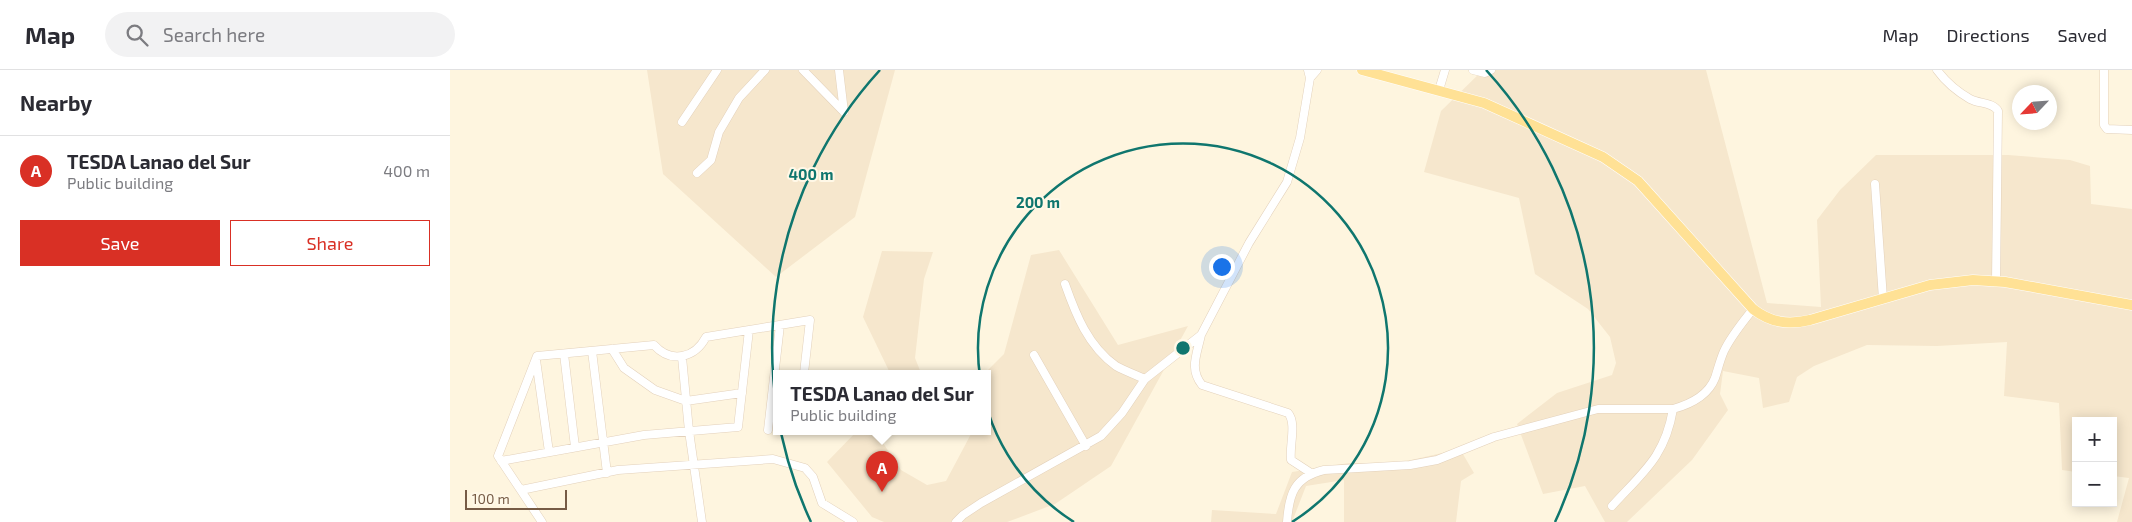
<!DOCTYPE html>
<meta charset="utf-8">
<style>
body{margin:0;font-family:"Exo 2",sans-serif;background:#f2f2f3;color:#2b2b33}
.controls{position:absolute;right:15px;bottom:15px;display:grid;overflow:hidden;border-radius:0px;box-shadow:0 2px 12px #0003}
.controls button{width:45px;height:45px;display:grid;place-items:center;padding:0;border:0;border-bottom:1px solid #e1e1e2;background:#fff;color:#2b2b33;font:25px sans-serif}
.compass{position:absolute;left:1562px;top:15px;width:45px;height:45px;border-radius:50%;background:#fff;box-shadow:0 2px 12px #0003;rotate:244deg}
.scale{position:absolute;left:15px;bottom:12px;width:102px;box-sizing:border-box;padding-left:5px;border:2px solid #765b45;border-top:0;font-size:14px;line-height:18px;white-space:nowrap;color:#765b45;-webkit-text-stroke:4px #fff8e7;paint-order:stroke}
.you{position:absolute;left:771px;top:196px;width:18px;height:18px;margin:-12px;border:4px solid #fff;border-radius:50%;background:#1a73e8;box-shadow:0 0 0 8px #1a73e833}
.badge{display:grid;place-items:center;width:32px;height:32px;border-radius:50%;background:#d93025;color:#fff;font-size:16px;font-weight:700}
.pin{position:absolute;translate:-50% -41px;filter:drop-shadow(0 1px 2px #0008)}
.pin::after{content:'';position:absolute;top:26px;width:18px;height:15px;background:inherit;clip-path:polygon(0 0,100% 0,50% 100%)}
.popup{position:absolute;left:323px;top:300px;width:218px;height:65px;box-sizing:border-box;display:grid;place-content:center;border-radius:0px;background:#fff;filter:drop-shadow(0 1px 4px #0005);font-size:16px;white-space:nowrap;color:#7c7c81}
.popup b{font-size:19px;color:#2b2b33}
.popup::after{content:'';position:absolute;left:50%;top:100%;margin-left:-10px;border:10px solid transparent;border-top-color:#fff}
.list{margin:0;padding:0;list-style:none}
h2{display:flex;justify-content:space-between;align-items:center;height:65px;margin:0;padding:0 20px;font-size:21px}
h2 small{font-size:16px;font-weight:400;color:#7c7c81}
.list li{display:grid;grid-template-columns:32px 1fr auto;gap:15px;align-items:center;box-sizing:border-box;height:70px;padding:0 20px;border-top:1px solid #e1e1e2}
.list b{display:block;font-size:19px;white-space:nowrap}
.list p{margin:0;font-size:16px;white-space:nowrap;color:#7c7c81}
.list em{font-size:16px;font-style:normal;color:#7c7c81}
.actions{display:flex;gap:10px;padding:15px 20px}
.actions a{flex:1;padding:11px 0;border:1px solid #d93025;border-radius:0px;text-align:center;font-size:18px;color:#d93025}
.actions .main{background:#d93025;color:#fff}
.icon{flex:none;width:28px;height:28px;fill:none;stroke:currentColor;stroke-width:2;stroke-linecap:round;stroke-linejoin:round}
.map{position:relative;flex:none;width:1682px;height:452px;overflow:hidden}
header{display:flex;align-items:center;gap:30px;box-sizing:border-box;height:70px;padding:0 25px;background:#fff;border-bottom:1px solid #e1e1e2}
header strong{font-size:24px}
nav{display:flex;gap:28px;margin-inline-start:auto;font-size:18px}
.search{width:350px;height:45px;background:#f2f2f3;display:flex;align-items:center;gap:12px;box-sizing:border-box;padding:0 18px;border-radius:28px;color:#7c7c81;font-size:19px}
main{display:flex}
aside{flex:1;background:#fff}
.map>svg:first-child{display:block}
</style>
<header>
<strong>Map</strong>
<div class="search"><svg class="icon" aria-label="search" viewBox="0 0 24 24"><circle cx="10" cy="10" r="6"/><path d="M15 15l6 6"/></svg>Search here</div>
<nav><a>Map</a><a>Directions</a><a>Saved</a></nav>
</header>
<main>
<aside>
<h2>Nearby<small></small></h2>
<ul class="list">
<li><span class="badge">A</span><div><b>TESDA Lanao del Sur</b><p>Public building</p></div><em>400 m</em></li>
</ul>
<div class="actions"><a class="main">Save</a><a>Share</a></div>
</aside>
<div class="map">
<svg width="1682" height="452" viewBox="0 0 1682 452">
<rect width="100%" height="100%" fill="#fef5df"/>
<path fill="#f6e7cd" d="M197,0H445L405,147L326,207L213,104Z
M1033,0H1256L1317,233L1371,237L1367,150L1390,120L1426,85H1558L1620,90L1640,96L1641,134L1682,139V452H1667L1679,408L1663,406V351H1626V402L1612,400L1609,333L1554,326L1557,272L1487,276L1417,275L1364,296L1347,307L1339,332L1313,338L1309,308L1273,301L1270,324L1278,340L1242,390L1177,452H1155L1135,416L1093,424L1067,354L1107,323L1162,305L1166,293L1160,267L1138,239L1085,204L1069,128L974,102L991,41Z
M609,180L668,275L738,256L661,396L605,434L557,452H434L422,447L377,392L407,361H425L451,400L477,415L496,411L521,364L512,361H537V303H535L554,284L581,185Z
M432,181L483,182L474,209L465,288L471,303H440L413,247Z
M1010,379L1024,403L1011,411L1006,452H894V410L856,416L842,452H761L762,440L826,444L842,402L899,393L943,394Z"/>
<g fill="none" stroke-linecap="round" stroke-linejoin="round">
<defs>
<path id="minor" d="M353,0L394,42
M389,0L394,42
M1023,0L1035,3L1041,0
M1487,0C1495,11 1508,22 1520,29C1529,34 1543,32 1548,41L1546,212
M1654,0V55L1657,59L1682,60
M860,8L867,0
M989,20L995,0
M232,52L267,0
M247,103L261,90L269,62L289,28L315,0
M1425,114L1433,229
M615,214C626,245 638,276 666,296C675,301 686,305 695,309
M751,265C747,284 739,299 752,315L838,343C847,353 839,377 841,390L861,403
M162,279L174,298L205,320L236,331L292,323
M142,281L157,403
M114,284L125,377
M584,285L636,376
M232,287L239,361L252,452
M86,290L99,382
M318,360L330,255
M51,391L194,365L288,357L299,260
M71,420L168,400L323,389L355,398L363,407L372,433L403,452
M1162,436C1193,402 1215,387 1223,339
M92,452L48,386L87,286L204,275C221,294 245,288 256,267L360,250L354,303
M506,452L513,445L531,433L651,366L672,343L695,309L751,265L799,173L837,112L850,68L860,8L858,0
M837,452C839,424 844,407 874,400L960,395L987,390L1044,367L1148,339H1223C1241,334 1258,326 1265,308C1268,299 1270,290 1274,281C1281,266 1292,253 1303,239"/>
<path id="major" d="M912,0L1034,33L1153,87L1188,111L1303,239C1321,253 1338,255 1360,250L1480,215L1523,210L1555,212L1682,235"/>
</defs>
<use href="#minor" stroke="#e3d1bb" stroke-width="9"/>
<use href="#major" stroke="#fff" stroke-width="11"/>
<use href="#minor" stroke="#fff" stroke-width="8"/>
<use href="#major" stroke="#ffe195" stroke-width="10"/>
</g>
<g fill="none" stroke="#0f766e" stroke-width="2.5">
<path d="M624 452A205 205 0 1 1 842 452"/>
<path d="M361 452A411 411 0 0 1 430 0M1036 0A411 411 0 0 1 1105 452"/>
</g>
<circle cx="733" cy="278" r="8" fill="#0f766e" stroke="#fff8e7" stroke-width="2.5"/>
<g font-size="15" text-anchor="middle" font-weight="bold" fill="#0f766e" stroke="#fff8e7" stroke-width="4" stroke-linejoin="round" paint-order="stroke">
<text x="361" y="110">400 m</text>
<text x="588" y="138">200 m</text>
</g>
</svg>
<div class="controls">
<button>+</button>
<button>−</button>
</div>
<svg class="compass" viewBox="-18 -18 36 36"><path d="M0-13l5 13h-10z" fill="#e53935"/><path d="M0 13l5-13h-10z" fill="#7c7c81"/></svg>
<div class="scale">100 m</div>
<div class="you"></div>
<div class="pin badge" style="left:432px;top:422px">A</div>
<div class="popup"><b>TESDA Lanao del Sur</b>Public building</div>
</div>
</main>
